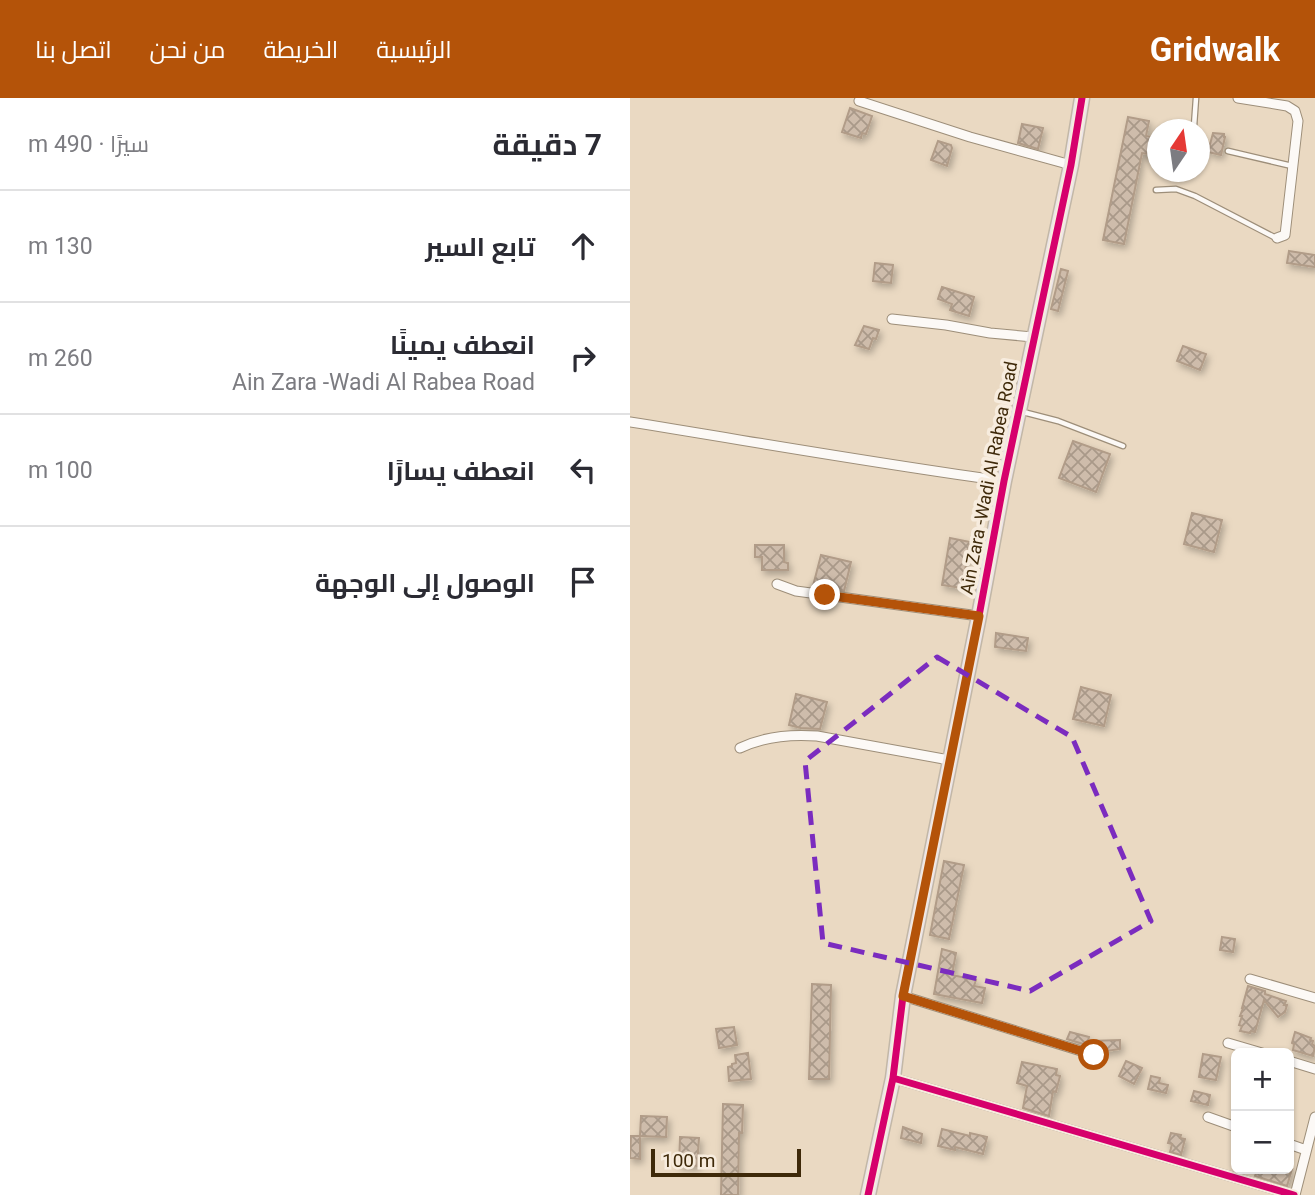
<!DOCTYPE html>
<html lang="ar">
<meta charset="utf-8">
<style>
body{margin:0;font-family:Roboto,Cairo,sans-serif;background:#f2f2f3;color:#2b2b33;direction:rtl}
.controls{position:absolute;right:21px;bottom:21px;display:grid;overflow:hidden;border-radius:10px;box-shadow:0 2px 5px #0004}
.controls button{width:63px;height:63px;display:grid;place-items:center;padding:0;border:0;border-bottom:2px solid #e1e1e2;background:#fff;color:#2b2b33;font:35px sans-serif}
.compass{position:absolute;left:517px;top:21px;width:63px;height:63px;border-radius:50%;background:#fff;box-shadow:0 2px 5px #0004;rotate:13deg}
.scale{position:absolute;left:21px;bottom:18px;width:150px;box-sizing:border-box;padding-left:7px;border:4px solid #3e2909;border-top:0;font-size:19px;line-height:24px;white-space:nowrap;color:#3e2909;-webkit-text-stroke:5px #f7ecde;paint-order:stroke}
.stop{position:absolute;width:21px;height:21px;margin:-16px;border:5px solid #b45309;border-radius:50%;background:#fff}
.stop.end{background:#b45309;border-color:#fff;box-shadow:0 2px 7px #0008}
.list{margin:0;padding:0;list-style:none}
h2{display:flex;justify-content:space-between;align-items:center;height:91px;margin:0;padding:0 28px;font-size:30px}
h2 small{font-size:23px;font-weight:400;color:#7c7c81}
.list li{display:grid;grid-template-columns:46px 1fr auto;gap:21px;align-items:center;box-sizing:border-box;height:112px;padding:0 28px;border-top:2px solid #e1e1e2}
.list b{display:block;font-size:26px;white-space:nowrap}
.list p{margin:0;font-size:23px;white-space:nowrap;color:#7c7c81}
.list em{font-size:23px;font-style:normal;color:#7c7c81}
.icon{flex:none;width:38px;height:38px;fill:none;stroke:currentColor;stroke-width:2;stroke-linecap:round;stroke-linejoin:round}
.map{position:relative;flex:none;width:685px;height:1097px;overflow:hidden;direction:ltr}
header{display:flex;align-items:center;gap:42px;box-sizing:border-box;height:98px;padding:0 35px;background:#b45309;color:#fff}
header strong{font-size:33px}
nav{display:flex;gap:38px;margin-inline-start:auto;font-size:24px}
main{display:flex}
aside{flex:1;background:#fff}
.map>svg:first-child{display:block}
</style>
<header>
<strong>Gridwalk</strong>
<nav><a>الرئيسية</a><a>الخريطة</a><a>من نحن</a><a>اتصل بنا</a></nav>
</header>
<main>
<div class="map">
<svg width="685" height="1097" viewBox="0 0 685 1097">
<defs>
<pattern id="building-cross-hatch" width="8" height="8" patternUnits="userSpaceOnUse" patternTransform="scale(1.75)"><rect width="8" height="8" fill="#cebcab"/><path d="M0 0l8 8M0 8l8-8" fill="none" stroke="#a99989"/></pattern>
<filter id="shadow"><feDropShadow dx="2.5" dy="4" stdDeviation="3.5" flood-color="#0004"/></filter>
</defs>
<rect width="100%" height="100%" fill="#ead9c2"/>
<path fill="url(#building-cross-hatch)" stroke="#b19c88" stroke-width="2" filter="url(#shadow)" d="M220,10L242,18L236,36L232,35L231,40L212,34Z
M498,19L519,23L516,38L528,40V57L512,55L494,146L473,142Z
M392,26L413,30L408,51L388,45Z
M583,35L594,36V39H595L591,57L578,54Z
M308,43L321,47L322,50L317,68L301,62Z
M659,153L685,157V169L657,165Z
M245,165L263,167L261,185L243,183Z
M431,171L438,173L428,213L421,211Z
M312,189L344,199L339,218L320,212L322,206L308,201Z
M234,228L249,232L246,241L243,240L239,251L225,247Z
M553,248L576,256L570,272L547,263Z
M443,343L480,356L466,394L429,380Z
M562,415L592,422L584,454L554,446Z
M320,440L340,444L332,490L312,487Z
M125,447H154V464L158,465V472H132V459H125Z
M191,457L221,464L214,493L183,488Z
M366,535L398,540L396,553L365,549Z
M451,589L481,597L474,628L443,621Z
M166,596L197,604L190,631L171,630L159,627Z
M314,763L334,767L319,841L300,837Z
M592,839L605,841L603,854L590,852Z
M312,851L326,855L322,877L346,882L344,888L355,890L352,905L304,896Z
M182,886L201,887L199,981H179Z
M618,888L635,893V896L656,903L654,907H657L655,914L648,919L634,902L625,934L621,933L620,935L610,933L612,928L609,927L612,918H610L613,910H612Z
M104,929L107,947L89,950L86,931Z
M440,934L459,939L458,943L490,942V951L470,954L466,950L437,941Z
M665,934L681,940L680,942L683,943L682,946L685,948L683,958L663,952L664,946L662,945Z
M118,955L121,981L99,983L98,969L102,968V966L106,965L105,957Z
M573,956L591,959L586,982L569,979Z
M496,963L512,970L504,986L489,978Z
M392,964L427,971L426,977L430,978L426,994L423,993L419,1018L393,1010L397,988L387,985Z
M521,978L530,980L529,985L538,987L536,995L518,991Z
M564,993L580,997L578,1007L561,1003Z
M93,1006L113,1007L112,1035H109L108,1097H91Z
M11,1018L37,1019L36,1039L10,1038Z
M273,1029L292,1036L291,1045L271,1040Z
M312,1031L340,1038V1035L357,1039L353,1056L325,1049V1052L308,1048Z
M541,1035L551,1037L550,1040L555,1041L551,1057L540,1054L542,1046L538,1045Z
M1,1038H10V1061L0,1060Z
M50,1039L69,1040L67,1068L49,1067Z
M628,1071H662L657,1088L625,1078Z"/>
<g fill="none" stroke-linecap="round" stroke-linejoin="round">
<defs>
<path id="service" d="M564,28L566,0
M598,53L662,68
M526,92L546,91L565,98L646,140
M393,314L428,323L493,348"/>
<path id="minor" d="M608,0L657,8L665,13L668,23L655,137L647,140
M229,3L340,39L441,67
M262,221L316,227L360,235L403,239
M0,324C125,344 249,366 374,383
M147,486L166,493L349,518
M110,650C135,638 160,636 187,638L319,662
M620,881L685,900
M273,898L464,957
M598,945L632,955
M659,963L685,971
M263,980L664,1097
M578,1019L606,1029
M659,1046L676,1052
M665,1097L685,1019"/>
<path id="primary" d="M238,1097L263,980L273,898L349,518L374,383L441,67L452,0"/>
</defs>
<use href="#service" stroke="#9d8e79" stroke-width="7"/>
<use href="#minor" stroke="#9d8e79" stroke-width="11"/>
<use href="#primary" stroke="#c2b7a7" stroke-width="17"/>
<use href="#service" stroke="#fcf9f6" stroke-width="4.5"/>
<use href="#minor" stroke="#fcf9f6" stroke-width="9"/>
<use href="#primary" stroke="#ebe4e7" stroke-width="14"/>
<defs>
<path id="cycleway" d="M263,980L664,1097
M238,1097L263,980L273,898L349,518L374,383L441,67L452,0"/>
</defs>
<use href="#cycleway" stroke="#f7ecde" stroke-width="11"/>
<use href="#cycleway" stroke="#d6006c" stroke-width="7"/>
</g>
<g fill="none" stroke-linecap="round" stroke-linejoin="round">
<path stroke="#b45309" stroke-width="9" d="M195,497L349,518L273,898L464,957"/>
</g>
<path fill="none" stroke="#7b2cbf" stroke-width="5" stroke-dasharray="14 9" stroke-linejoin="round" d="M307,559L442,639L521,823L400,893L193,845L175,663Z"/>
<g text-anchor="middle" stroke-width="7" stroke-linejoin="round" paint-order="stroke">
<g font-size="18" fill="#3e2909" stroke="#f7ecde">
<text transform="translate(359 380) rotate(-79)" y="6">Ain Zara -Wadi Al Rabea Road</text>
</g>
</g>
</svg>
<div class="controls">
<button>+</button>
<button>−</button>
</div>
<svg class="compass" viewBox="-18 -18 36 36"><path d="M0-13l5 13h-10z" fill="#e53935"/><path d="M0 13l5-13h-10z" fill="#7c7c81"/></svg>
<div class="scale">100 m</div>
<div class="stop" style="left:464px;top:957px"></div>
<div class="stop end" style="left:195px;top:497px"></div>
</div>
<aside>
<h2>7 دقيقة<small>سيرًا · 490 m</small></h2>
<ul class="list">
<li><svg class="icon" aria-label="ahead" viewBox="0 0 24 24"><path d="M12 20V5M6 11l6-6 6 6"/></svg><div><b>تابع السير</b></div><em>130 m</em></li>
<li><svg class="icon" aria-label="right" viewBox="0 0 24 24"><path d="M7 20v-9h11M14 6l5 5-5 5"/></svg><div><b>انعطف يمينًا</b><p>Ain Zara -Wadi Al Rabea Road</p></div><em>260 m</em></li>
<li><svg class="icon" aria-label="left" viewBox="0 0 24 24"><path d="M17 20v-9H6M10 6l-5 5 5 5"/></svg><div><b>انعطف يسارًا</b></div><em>100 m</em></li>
<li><svg class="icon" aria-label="arrive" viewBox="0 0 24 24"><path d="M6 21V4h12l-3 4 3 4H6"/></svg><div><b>الوصول إلى الوجهة</b></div></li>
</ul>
</aside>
</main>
